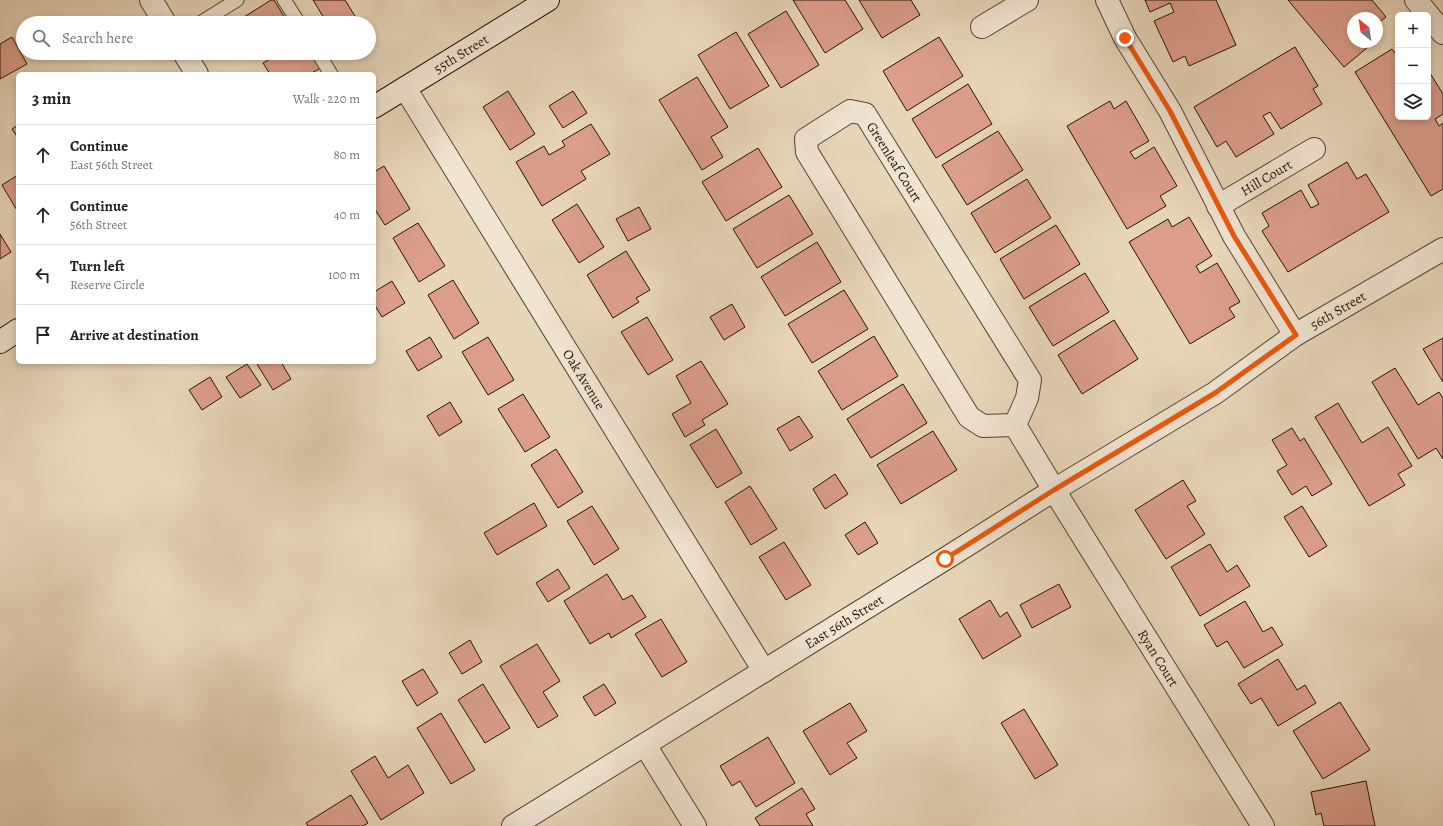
<!DOCTYPE html>
<meta charset="utf-8">
<style>
body{margin:0;font-family:Alegreya,serif;background:#f6f6f6;color:#222}
.controls{position:absolute;right:12px;top:12px;display:grid;overflow:hidden;border-radius:6px;box-shadow:0 2px 6px #0003}
.controls button{width:36px;height:36px;display:grid;place-items:center;padding:0;border:0;border-bottom:1px solid #e0e0e0;background:#fff;color:#222;font:20px sans-serif}
.compass{position:absolute;left:1347px;top:12px;width:36px;height:36px;border-radius:50%;background:#fff;box-shadow:0 2px 6px #0003;rotate:330deg}
.stop{position:absolute;width:12px;height:12px;margin:-9px;border:3px solid #ea580c;border-radius:50%;background:#fff}
.stop.end{background:#ea580c;border-color:#fff;box-shadow:0 1px 4px #0008}
.list{margin:0;padding:0;list-style:none}
h2{display:flex;justify-content:space-between;align-items:center;height:52px;margin:0;padding:0 16px;font-size:17px}
h2 small{font-size:13px;font-weight:400;color:#767676}
.list li{display:grid;grid-template-columns:26px 1fr auto;gap:12px;align-items:center;box-sizing:border-box;height:60px;padding:0 16px;border-top:1px solid #e0e0e0}
.list b{display:block;font-size:15px;white-space:nowrap}
.list p{margin:0;font-size:13px;white-space:nowrap;color:#767676}
.list em{font-size:13px;font-style:normal;color:#767676}
.icon{flex:none;width:22px;height:22px;fill:none;stroke:currentColor;stroke-width:2;stroke-linecap:round;stroke-linejoin:round}
.map{position:relative;flex:none;width:1443px;height:826px;overflow:hidden}
.search{position:absolute;background:#fff;box-shadow:0 2px 6px #0003;left:16px;top:16px;width:360px;height:44px;display:flex;align-items:center;gap:10px;box-sizing:border-box;padding:0 14px;border-radius:22px;color:#767676;font-size:15px}
.panel{position:absolute;background:#fff;box-shadow:0 2px 6px #0003;left:16px;top:72px;width:360px;height:292px;border-radius:6px}
.map>svg:first-child{display:block}
</style>
<div class="map">
<svg width="1443" height="826" viewBox="0 0 1443 826">
<rect width="100%" height="100%" fill="#e8d6b9"/>
<filter id="stains"><feTurbulence type="fractalNoise" baseFrequency=".005" numOctaves="4"/><feColorMatrix values="0 0 0 0 .2 0 0 0 0 .09 0 0 0 0 .02 0 0 0 .5 -.17"/></filter>
<radialGradient id="worn" r=".72"><stop offset=".6" stop-color="#630" stop-opacity="0"/><stop offset="1" stop-color="#630" stop-opacity=".3"/></radialGradient>
<path fill="#dc9e8b" stroke="#251204" d="M271,0H274L288,23H248L244,17Z
M313,0H345L358,21L356,23H327Z
M793,0H845L863,29L825,53Z
M859,0H911L920,15L882,38Z
M1145,0H1216L1236,45L1189,66L1185,56L1173,62L1154,21L1174,12L1170,3L1150,12Z
M1288,0H1372L1386,17L1377,24V18H1353V42H1374L1344,67Z
M786,11L819,65L781,88L748,34Z
M736,32L769,86L730,109L698,55Z
M12,37L27,64L0,79V44Z
M939,37L963,76L907,111L883,71Z
M1295,47L1318,86L1313,89L1322,104L1281,129L1270,112L1263,116L1274,134L1236,157L1226,141L1217,147L1194,107Z
M1392,49L1398,57V117H1428V70L1443,94V114L1435,119L1439,126L1443,123V189L1431,196L1355,72Z
M267,53H316L324,66L310,74H270L263,63L270,59Z
M697,77L728,127L711,137L723,157L702,170L659,100Z
M968,84L992,124L936,158L912,119Z
M508,91L535,134L510,150L483,107Z
M573,91L587,113L563,128L549,106Z
M1110,101L1114,109L1126,101L1149,141L1130,152L1135,159L1154,147L1177,186L1160,196L1166,206L1127,229L1067,126Z
M591,124L610,154L581,171L586,179L542,206L516,162L544,146L549,155L565,146L562,141Z
M18,125V138L12,129Z
M998,131L1023,170L967,205L942,165Z
M758,148L782,187L726,221L702,182Z
M1347,162L1357,179L1366,174L1389,212L1288,272L1262,231L1269,226L1262,213L1301,190L1311,208L1319,204L1308,185Z
M384,166L410,209L385,225L374,208V172Z
M18,175V212L2,185Z
M1027,179L1051,218L995,253L971,213Z
M789,195L813,234L757,268L733,229Z
M577,204L604,247L579,263L552,220Z
M639,207L651,229L628,241L616,219Z
M1189,217L1212,256L1196,266L1200,273L1217,263L1240,302L1229,308L1235,317L1190,344L1129,242L1168,219L1172,227Z
M418,223L445,266L419,282L393,238Z
M1056,225L1080,264L1024,299L1000,259Z
M0,234L11,252L0,259Z
M817,242L841,282L785,316L761,277Z
M626,251L650,290L636,298L639,302L613,318L587,275Z
M1085,273L1109,312L1053,346L1029,307Z
M453,280L479,323L454,339L428,295Z
M392,281L405,303L382,317L374,304V292Z
M844,290L868,329L812,363L788,324Z
M732,304L745,327L724,340L710,317Z
M647,317L673,360L648,375L621,332Z
M1114,320L1138,359L1082,394L1058,355Z
M874,336L898,376L842,410L818,371Z
M430,337L442,357L418,371L406,351Z
M488,337L514,380L488,395L462,352Z
M1443,338V382L1423,349Z
M701,361L728,404L702,420L705,425L685,437L672,414L691,403L676,376Z
M261,362H281L291,379L273,390L257,364Z
M247,364L261,385L240,398L226,377Z
M1395,368L1418,405L1439,392L1443,398V459L1436,448L1418,459L1372,382Z
M210,377L222,397L202,410L189,390Z
M903,384L927,423L871,458L847,419Z
M523,394L550,437L525,452L498,409Z
M450,402L462,422L439,436L427,416Z
M1338,403L1362,443L1388,427L1412,466L1398,474L1405,485L1369,506L1315,417Z
M799,416L813,437L790,451L777,429Z
M1292,428L1300,441L1304,438L1332,484L1312,496L1306,486L1292,495L1277,471L1287,465L1272,440Z
M716,429L742,473L717,488L690,445Z
M933,431L957,470L901,504L877,465Z
M556,449L583,492L558,508L531,465Z
M835,474L848,494L825,509L813,489Z
M1183,480L1196,501L1187,506L1205,534L1166,559L1135,510Z
M750,486L777,529L751,545L725,502Z
M534,503L547,526L497,555L484,533Z
M592,506L619,549L594,565L567,521Z
M1302,506L1327,546L1309,557L1284,517Z
M865,522L878,543L858,555L845,535Z
M784,542L811,585L786,600L759,557Z
M1210,544L1227,572L1237,565L1250,586L1200,616L1171,567Z
M558,569L570,588L548,602L536,583Z
M607,574L623,600L632,595L646,617L611,638L609,633L590,644L564,601Z
M1059,584L1071,607L1032,628L1020,605Z
M990,600L1000,617L1007,612L1021,636L983,659L959,619Z
M1245,601L1263,632L1272,627L1283,645L1244,668L1227,641L1217,647L1204,625Z
M661,619L687,662L662,677L635,634Z
M470,640L482,662L462,674L449,653Z
M537,644L560,681L543,692L558,716L538,728L500,666Z
M1278,659L1297,690L1305,685L1316,703L1278,726L1261,698L1251,704L1238,684Z
M423,669L438,693L417,706L402,681Z
M483,684L510,728L485,743L458,700Z
M604,684L616,703L595,716L583,697Z
M1340,702L1370,750L1323,779L1293,731Z
M850,703L867,731L847,743L857,758L830,775L803,731Z
M1024,709L1058,765L1035,779L1001,723Z
M441,713L475,770L451,784L417,728Z
M768,737L795,783L756,807L740,781L732,786L720,766Z
M375,756L388,778L408,765L424,793L381,820L351,771Z
M1366,781L1375,826H1324L1321,813L1316,815L1311,792Z
M802,788L815,809L806,814L813,826H760L755,818Z
M351,795L368,823L363,826H308L306,823Z"/>
<g fill="none" stroke-linecap="round" stroke-linejoin="round">
<defs>
<path id="lane" d="M284,0L299,23
M200,23L237,0
M318,53L331,74"/>
<g id="street">
<path d="M151,0L165,23"/>
<path d="M1107,0L1125,38L1170,111L1234,236L1295,335"/>
<path d="M1416,0L1443,33"/>
<path d="M982,27L1027,0"/>
<path d="M184,53L197,74"/>
<path id="s1" d="M405,88L764,671"/>
<path id="s2" d="M1218,206L1314,149"/>
<path id="s3" d="M1015,425L983,426L969,417L807,152L806,139L850,111L865,114L1030,380L1027,398L1015,425L1054,490L1263,826"/>
<path d="M645,745L695,826"/>
<path id="s4" d="M513,826L945,559L1054,490L1215,393L1295,335L1443,249"/>
</g>
<g id="secondary">
<path id="s5" d="M374,107L548,0"/>
<path d="M0,342L18,330"/>
</g>
</defs>
<use href="#lane" stroke="#564331" stroke-width="15"/>
<use href="#street" stroke="#564331" stroke-width="24"/>
<use href="#secondary" stroke="#251204" stroke-width="24"/>
<use href="#lane" stroke="#f0e4d2" stroke-width="13"/>
<use href="#street" stroke="#f0e4d2" stroke-width="22"/>
<use href="#secondary" stroke="#f0e4d2" stroke-width="22"/>
</g>
<g fill="none" stroke-linecap="round" stroke-linejoin="round">
<path stroke="#ea580c" stroke-width="5" d="M945,559L1054,490L1215,393L1296,335L1234,236L1170,111L1125,38"/>
</g>
<g text-anchor="middle" stroke-width="3.5" stroke-linejoin="round" paint-order="stroke">
<g font-size="14" fill="#251204" stroke="#f0e4d2">
<text dy="5" stroke="none"><textPath href="#s5" startOffset="102">55th Street</textPath></text>
<text dy="5" stroke="none"><textPath href="#s3" startOffset="496">Greenleaf Court</textPath></text>
<text dy="5" stroke="none"><textPath href="#s2" startOffset="56">Hill Court</textPath></text>
<text dy="5" stroke="none"><textPath href="#s4" startOffset="973">56th Street</textPath></text>
<text dy="5" stroke="none"><textPath href="#s1" startOffset="342">Oak Avenue</textPath></text>
<text dy="5" stroke="none"><textPath href="#s4" startOffset="389">East 56th Street</textPath></text>
<text dy="5" stroke="none"><textPath href="#s3" startOffset="1074">Ryan Court</textPath></text>
</g>
</g>
<rect width="100%" height="100%" filter="url(#stains)"/>
<rect width="100%" height="100%" fill="url(#worn)"/>
</svg>
<div class="controls">
<button>+</button>
<button>−</button>
<button><svg class="icon" aria-label="layers" viewBox="0 0 24 24"><path d="M12 4l9 5-9 5-9-5zM3 14l9 5 9-5"/></svg></button>
</div>
<svg class="compass" viewBox="-18 -18 36 36"><path d="M0-13l5 13h-10z" fill="#e53935"/><path d="M0 13l5-13h-10z" fill="#767676"/></svg>
<div class="stop" style="left:945px;top:559px"></div>
<div class="stop end" style="left:1125px;top:38px"></div>
<div class="search"><svg class="icon" aria-label="search" viewBox="0 0 24 24"><circle cx="10" cy="10" r="6"/><path d="M15 15l6 6"/></svg>Search here</div>
<section class="panel">
<h2>3 min<small>Walk · 220 m</small></h2>
<ul class="list">
<li><svg class="icon" aria-label="ahead" viewBox="0 0 24 24"><path d="M12 20V5M6 11l6-6 6 6"/></svg><div><b>Continue</b><p>East 56th Street</p></div><em>80 m</em></li>
<li><svg class="icon" aria-label="ahead" viewBox="0 0 24 24"><path d="M12 20V5M6 11l6-6 6 6"/></svg><div><b>Continue</b><p>56th Street</p></div><em>40 m</em></li>
<li><svg class="icon" aria-label="left" viewBox="0 0 24 24"><path d="M17 20v-9H6M10 6l-5 5 5 5"/></svg><div><b>Turn left</b><p>Reserve Circle</p></div><em>100 m</em></li>
<li><svg class="icon" aria-label="arrive" viewBox="0 0 24 24"><path d="M6 21V4h12l-3 4 3 4H6"/></svg><div><b>Arrive at destination</b></div></li>
</ul>
</section>
</div>
